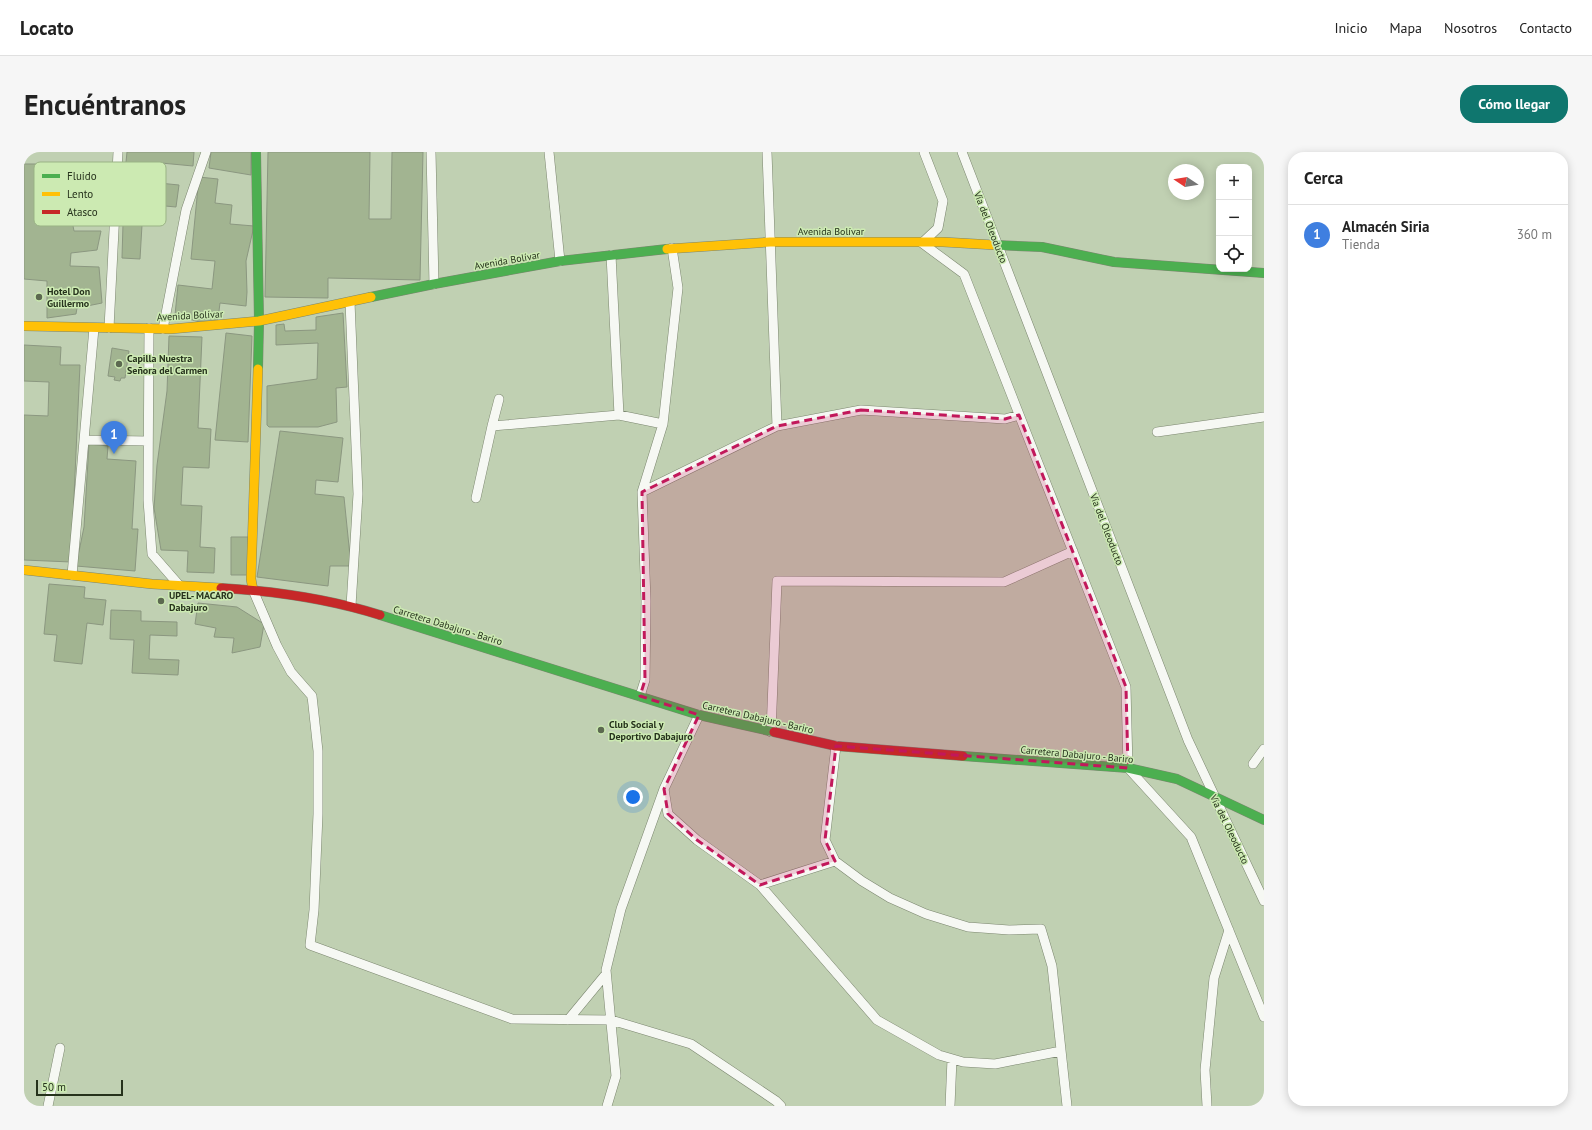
<!DOCTYPE html>
<html lang="es">
<meta charset="utf-8">
<style>
body{margin:0;font-family:"PT Sans",sans-serif;background:#f6f6f6;color:#222}
.controls{position:absolute;right:12px;top:12px;display:grid;overflow:hidden;border-radius:8px;box-shadow:0 2px 10px #0003}
.controls button{width:36px;height:36px;display:grid;place-items:center;padding:0;border:0;border-bottom:1px solid #e0e0e0;background:#fff;color:#222;font:20px sans-serif}
.compass{position:absolute;left:1144px;top:12px;width:36px;height:36px;border-radius:50%;background:#fff;box-shadow:0 2px 10px #0003;rotate:282deg}
.scale{position:absolute;left:12px;bottom:10px;width:87px;box-sizing:border-box;padding-left:4px;border:2px solid #26321c;border-top:0;font-size:11px;line-height:14px;white-space:nowrap;color:#26321c;-webkit-text-stroke:3px #cceab2;paint-order:stroke}
.you{position:absolute;left:609px;top:645px;width:14px;height:14px;margin:-10px;border:3px solid #fff;border-radius:50%;background:#1a73e8;box-shadow:0 0 0 6px #1a73e833}
.badge{display:grid;place-items:center;width:26px;height:26px;border-radius:50%;background:#0f766e;color:#fff;font-size:13px;font-weight:700}
.pin{position:absolute;translate:-50% -33px;filter:drop-shadow(0 1px 2px #0008)}
.pin::after{content:'';position:absolute;top:21px;width:14px;height:12px;background:inherit;clip-path:polygon(0 0,100% 0,50% 100%)}
.list{margin:0;padding:0;list-style:none}
h2{display:flex;justify-content:space-between;align-items:center;height:52px;margin:0;padding:0 16px;font-size:17px}
h2 small{font-size:13px;font-weight:400;color:#767676}
.list li{display:grid;grid-template-columns:26px 1fr auto;gap:12px;align-items:center;box-sizing:border-box;height:60px;padding:0 16px;border-top:1px solid #e0e0e0}
.list b{display:block;font-size:15px;white-space:nowrap}
.list p{margin:0;font-size:13px;white-space:nowrap;color:#767676}
.list em{font-size:13px;font-style:normal;color:#767676}
.icon{flex:none;width:22px;height:22px;fill:none;stroke:currentColor;stroke-width:2;stroke-linecap:round;stroke-linejoin:round}
.map{position:relative;flex:none;width:1240px;height:954px;overflow:hidden;border-radius:16px}
header{display:flex;align-items:center;gap:24px;box-sizing:border-box;height:56px;padding:0 20px;background:#fff;border-bottom:1px solid #e0e0e0}
header strong{font-size:19px}
nav{display:flex;gap:22px;margin-inline-start:auto;font-size:14px}
.intro{display:flex;align-items:center;justify-content:space-between;box-sizing:border-box;height:96px;padding:0 24px}
h1{margin:0;font-size:28px}
.button{padding:10px 18px;border-radius:16px;background:#0f766e;color:#fff;font-size:14px;font-weight:700}
main{display:flex;gap:24px;padding:0 24px}
aside{flex:1;background:#fff;border-radius:16px;box-shadow:0 2px 10px #0003}
.map>svg:first-child{display:block}
</style>
<header>
<strong>Locato</strong>
<nav><a>Inicio</a><a>Mapa</a><a>Nosotros</a><a>Contacto</a></nav>
</header>
<div class="intro"><h1>Encuéntranos</h1><a class="button">Cómo llegar</a></div>
<main>
<div class="map">
<svg width="1240" height="954" viewBox="0 0 1240 954">
<rect width="100%" height="100%" fill="#c0d0b2"/>
<path fill="#a2b491" stroke="#8b9780" d="M103,0H170L169,14L137,11L135,31L155,33L152,55L98,50Z
M187,0H227V23L185,16Z
M244,0H346L345,67H367L368,0H399L396,128L304,126V146L241,145Z
M0,12H25L26,49L15,53L46,58L50,79H77L73,98L47,101L46,114L75,115L78,151L53,156L52,162L23,166V129L0,127Z
M175,25L194,27L191,51L208,53L206,72L230,74L222,109L223,140L222,154L196,151L194,167L186,173L151,163L154,133L188,137L191,109L167,107Z
M99,72L118,73L116,107L98,106Z
M319,161L323,235L312,236L313,270L294,275H245L243,273V234L293,227L294,191L252,193V173L260,172L261,179L292,178V165Z
M202,181L228,184L224,290L191,288Z
M145,184L178,185L174,276L187,277L185,316L159,315L157,353L178,354L176,395L191,396L190,421L163,420L164,399L137,398L130,356L133,313L143,239Z
M0,193L37,195L36,213H56L47,410L0,408V263L24,264L25,230L0,229Z
M88,196L105,199L101,226H97L96,229L90,228L91,225L84,224Z
M256,279L319,286L314,330L292,328L291,342L320,345L327,414H306L304,434L233,425Z
M65,292L84,294L83,307L112,309L108,377H114L111,419L52,414L60,375Z
M207,385H224V423H207Z
M25,432L61,435L60,446L82,448L79,473L63,471L58,512L30,509L33,483L20,482Z
M174,451L213,455L240,472L236,495L208,501L210,486L190,485L192,476L171,472Z
M87,458L117,459V469L153,470V484L126,483L125,507L155,508L154,523L108,521L110,488L86,487Z"/>
<g fill="none" stroke-linecap="round" stroke-linejoin="round">
<defs>
<path id="street" d="M407,0L410,132
M525,0L536,109
M743,0L753,274
M900,0L919,49L914,76L898,91L940,122L1102,535L1104,616L1167,685L1240,865
M938,0L1164,588L1240,749
M587,103L595,263
M326,150L334,342L327,454
M85,176L94,0
M125,176L124,348L128,402L155,433
M139,177L162,58L182,0
M475,247L468,274L595,263L639,272
M1133,280L1240,265
M61,288L124,289
M618,340L639,272L654,136L648,96
M452,346L468,274
M48,423L70,176
M229,438L253,494L267,520L288,544L294,599V662L290,758L286,793L488,867L587,868L667,892L752,949L757,954
M616,544L621,528L622,449L618,340L753,274L837,258L981,267L995,263
M747,580L753,429L980,430L1049,399
M812,594L801,688L811,709L838,729L866,746L902,762L944,775L985,778L1017,777L1028,814L1043,954
M1229,612L1240,597
M640,637L644,662L673,688L736,733L811,709
M736,733L853,868L915,903L939,910L971,912L1037,899
M544,868L582,822
M24,954L36,896
M583,954L592,924L582,818L597,757L640,637L675,563
M926,954L928,907
M1183,954L1181,918L1190,826L1205,778"/>
<path id="fast" d="M232,0L235,169L234,217
M971,93L1018,95L1090,110L1240,121
M347,145L410,132L536,109L643,97
M356,463L675,563L750,580
M939,604L1104,616L1153,627L1240,668"/>
<path id="slow" d="M643,97L746,90H919L971,93
M0,174L147,177L235,169L347,145
M0,418L128,432L197,436
M229,438L227,427L234,217"/>
<path id="jam" d="M197,436C250,439 305,447 356,463
M750,580L812,594L939,604"/>
</defs>
<use href="#street" stroke="#7b866f" stroke-width="10"/>
<use href="#fast" stroke="#7b866f" stroke-width="10"/>
<use href="#slow" stroke="#7b866f" stroke-width="10"/>
<use href="#jam" stroke="#7b866f" stroke-width="10"/>
<use href="#street" stroke="#f6f8f3" stroke-width="9"/>
<use href="#fast" stroke="#4caf50" stroke-width="9"/>
<use href="#slow" stroke="#ffc107" stroke-width="9"/>
<use href="#jam" stroke="#c62828" stroke-width="9"/>
</g>
<path fill="#c2185b" fill-opacity="0.2" stroke="#c2185b" stroke-width="3" stroke-dasharray="8 5" stroke-linejoin="round" d="M837,258L981,267L995,263L1102,535L1104,616L812,594L801,688L811,709L736,733L673,688L644,662L640,637L675,563L616,544L621,528L618,340L753,274Z"/>
<g fill="#5c6950" stroke="#cceab2" stroke-width="1.5">
<circle cx="15" cy="145" r="4"/>
<circle cx="95" cy="212" r="4"/>
<circle cx="137" cy="449" r="4"/>
<circle cx="577" cy="578" r="4"/>
</g>
<g text-anchor="middle" stroke-width="3" stroke-linejoin="round" paint-order="stroke">
<g font-size="10" fill="#26321c" stroke="#cceab2">
<text transform="translate(967 75) rotate(69)" y="4">Vía del Oleoducto</text>
<text x="807" y="83">Avenida Bolívar</text>
<text transform="translate(483 108) rotate(-10)" y="4">Avenida Bolívar</text>
<text transform="translate(166 163) rotate(-3)" y="4">Avenida Bolívar</text>
<text transform="translate(1083 377) rotate(69)" y="4">Vía del Oleoducto</text>
<text transform="translate(424 473) rotate(17)" y="4">Carretera Dabajuro - Bariro</text>
<text transform="translate(734 565) rotate(13)" y="4">Carretera Dabajuro - Bariro</text>
<text transform="translate(1053 602) rotate(5)" y="4">Carretera Dabajuro - Bariro</text>
<text transform="translate(1206 677) rotate(64)" y="4">Vía del Oleoducto</text>
</g>
<g font-size="10" font-weight="bold" fill="#26321c" stroke="#cceab2" text-anchor="start">
<text x="23" y="143">Hotel Don<tspan x="23" dy="12">Guillermo</tspan></text>
<text x="103" y="210">Capilla Nuestra<tspan x="103" dy="12">Señora del Carmen</tspan></text>
<text x="145" y="447">UPEL- MACARO<tspan x="145" dy="12">Dabajuro</tspan></text>
<text x="585" y="576">Club Social y<tspan x="585" dy="12">Deportivo Dabajuro</tspan></text>
</g>
</g>
<rect x="10" y="10" width="132" height="64" rx="6" fill="#cceab2" stroke="#9ab385" stroke-width="1"/>
<rect x="18" y="22" width="18" height="4" fill="#4caf50"/>
<rect x="18" y="40" width="18" height="4" fill="#ffc107"/>
<rect x="18" y="58" width="18" height="4" fill="#c62828"/>
<g font-size="11" fill="#26321c">
<text x="43" y="28">Fluido</text>
<text x="43" y="46">Lento</text>
<text x="43" y="64">Atasco</text>
</g>
</svg>
<div class="controls">
<button>+</button>
<button>−</button>
<button><svg class="icon" aria-label="locate" viewBox="0 0 24 24"><circle cx="12" cy="12" r="6"/><path d="M12 2v4M12 18v4M2 12h4M18 12h4"/></svg></button>
</div>
<svg class="compass" viewBox="-18 -18 36 36"><path d="M0-13l5 13h-10z" fill="#e53935"/><path d="M0 13l5-13h-10z" fill="#767676"/></svg>
<div class="scale">50 m</div>
<div class="you"></div>
<div class="pin badge" style="left:90px;top:302px;background:#3f7fe0">1</div>
</div>
<aside>
<h2>Cerca<small></small></h2>
<ul class="list">
<li><span class="badge" style="background:#3f7fe0">1</span><div><b>Almacén Siria</b><p>Tienda</p></div><em>360 m</em></li>
</ul>
</aside>
</main>
